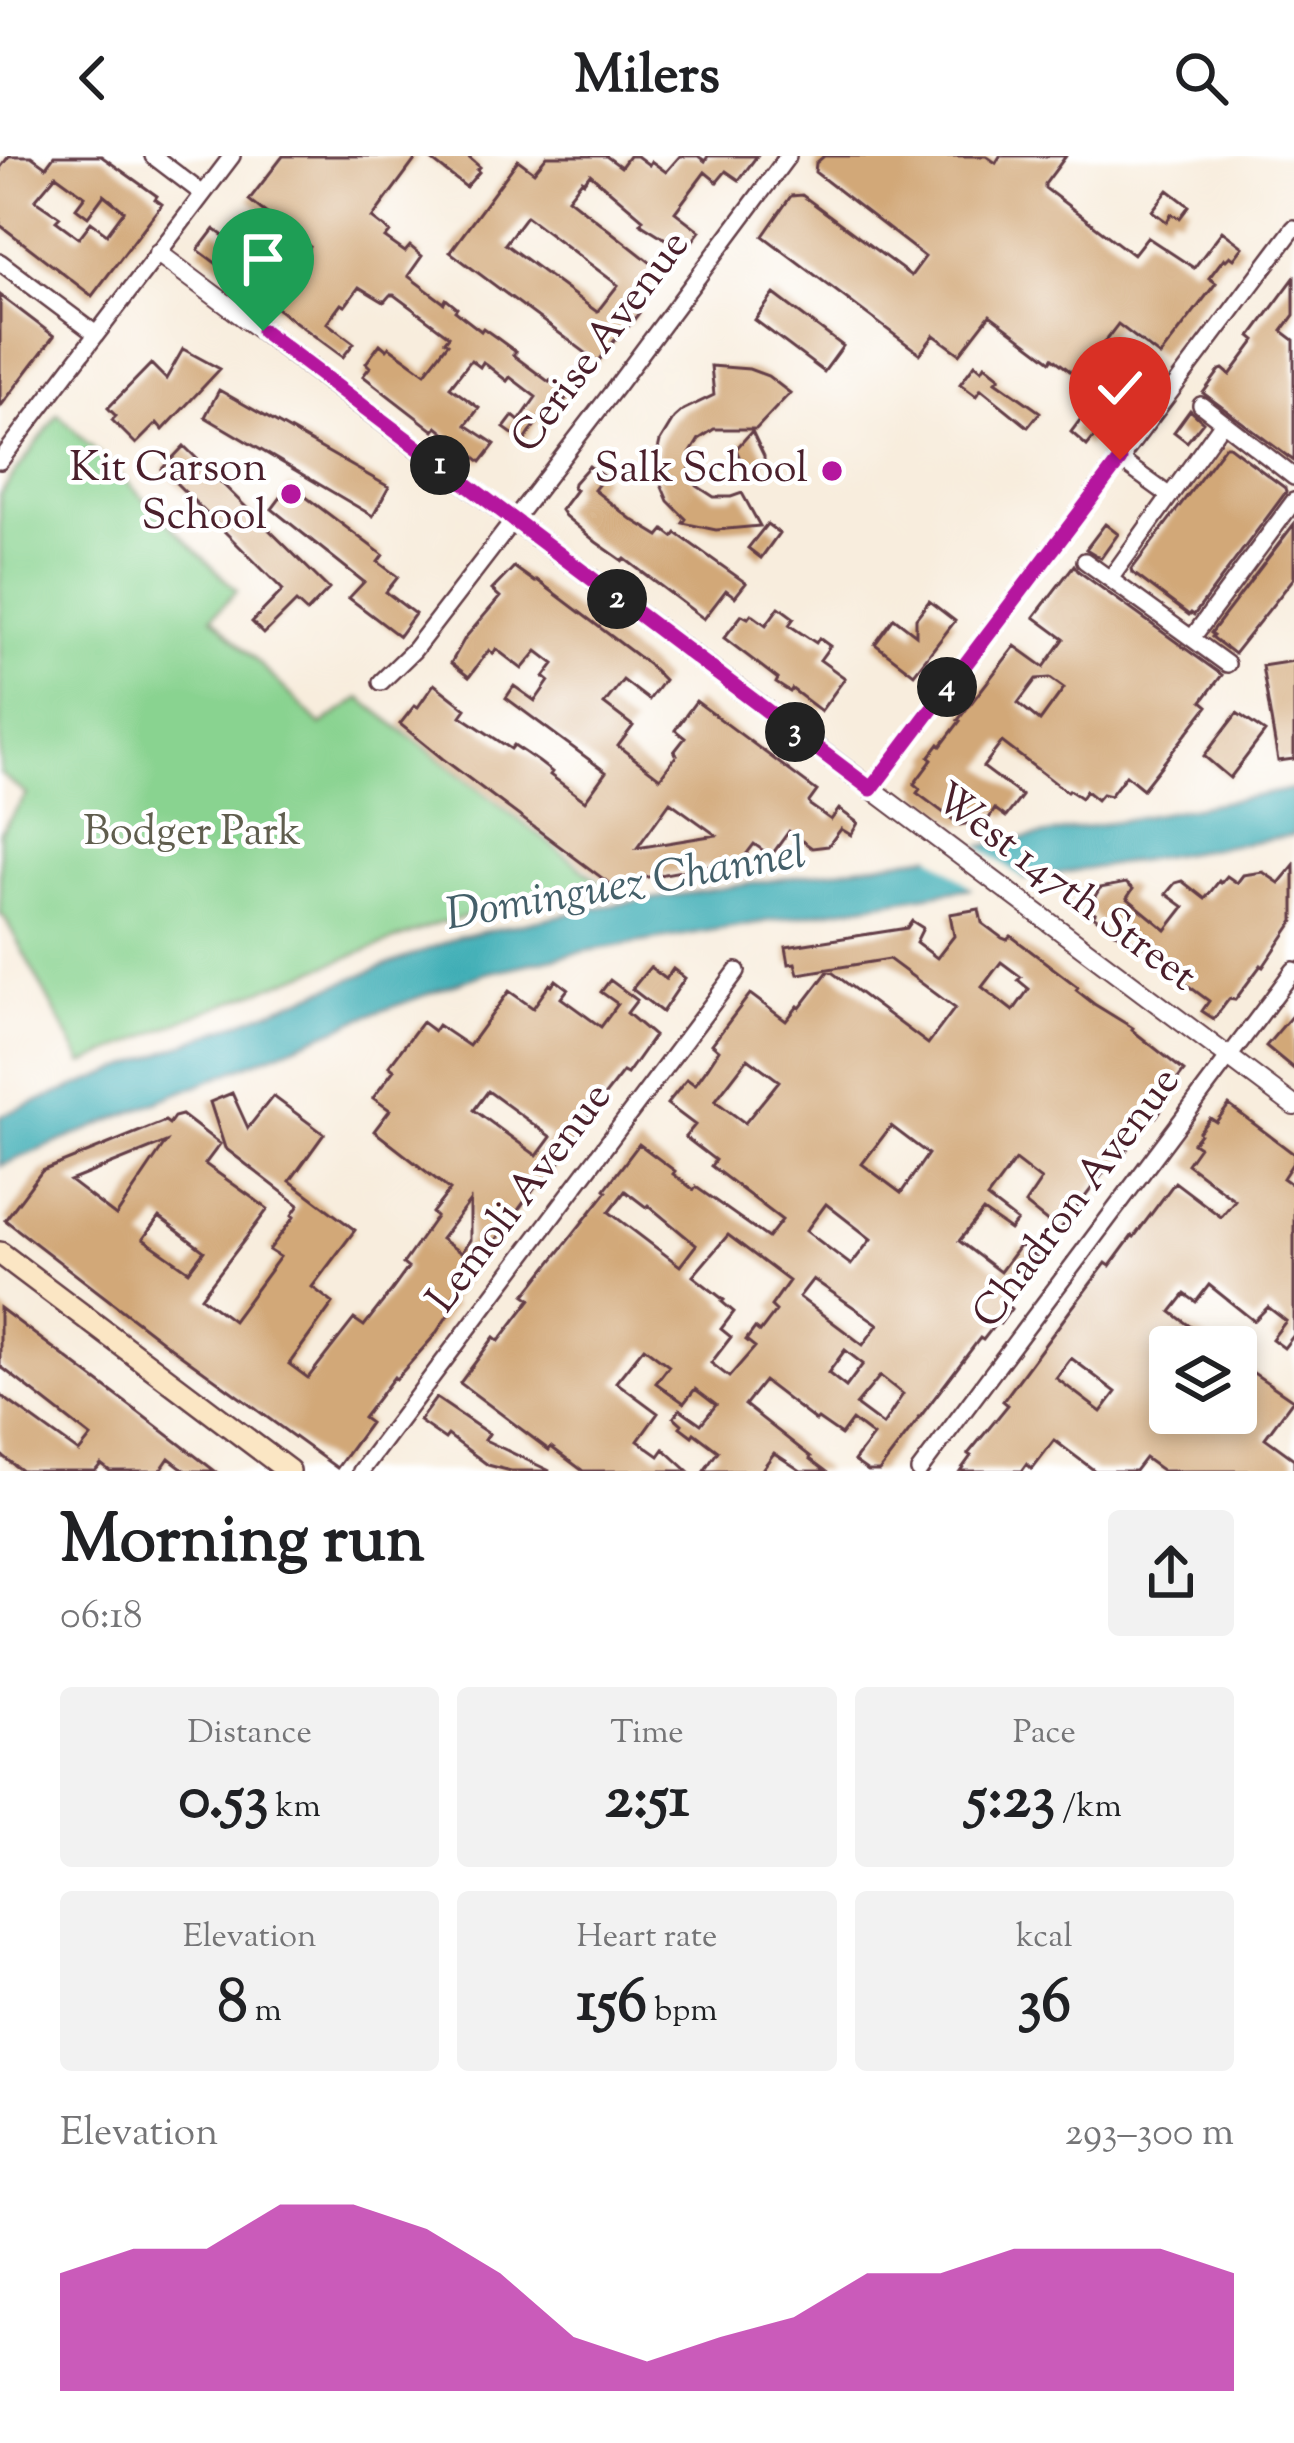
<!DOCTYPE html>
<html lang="en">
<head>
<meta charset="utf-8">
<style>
  body { margin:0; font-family:"Sorts Mill Goudy",serif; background:#f2f2f2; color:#202124; height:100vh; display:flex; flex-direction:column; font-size:45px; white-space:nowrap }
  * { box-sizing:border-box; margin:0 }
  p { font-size:39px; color:#757577 }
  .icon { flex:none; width:66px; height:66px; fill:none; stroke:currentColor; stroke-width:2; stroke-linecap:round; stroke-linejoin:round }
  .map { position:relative; height:1315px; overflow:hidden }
  .details { display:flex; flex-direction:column; background:#fff; flex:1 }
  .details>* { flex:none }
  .controls { position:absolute; left:1149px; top:1170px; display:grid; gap:24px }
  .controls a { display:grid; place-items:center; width:108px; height:108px; border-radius:12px; background:#fff; box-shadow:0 6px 18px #0003; font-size:60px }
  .pin { position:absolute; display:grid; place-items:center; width:102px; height:102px; color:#fff; margin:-123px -51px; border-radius:50% 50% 50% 0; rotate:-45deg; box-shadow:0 0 12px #0007 }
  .pin .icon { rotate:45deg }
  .km { position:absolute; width:60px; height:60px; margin:-30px; border-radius:50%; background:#222; color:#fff; font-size:33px; line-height:60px; text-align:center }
  .round { display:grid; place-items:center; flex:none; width:126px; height:126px; border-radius:12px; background:#f2f2f2 }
  .overview { display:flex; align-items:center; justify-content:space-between; height:204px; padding:0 60px }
  h1 { font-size:66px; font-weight:700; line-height:90px }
  .figures { display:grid; grid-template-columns:repeat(3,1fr); gap:18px; height:204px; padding:12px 60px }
  .figures div { display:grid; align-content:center; border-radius:12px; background:#f2f2f2; text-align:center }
  .figures b { font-size:60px; font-weight:700 }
  .figures small { font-size:33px; font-weight:400 }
  .figures p { font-size:33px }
  .chart { height:336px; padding:24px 60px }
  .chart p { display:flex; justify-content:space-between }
  .chart svg { width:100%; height:216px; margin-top:12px; fill:#b5179e; opacity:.7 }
  header { display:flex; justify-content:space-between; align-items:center; height:156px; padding:0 60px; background:#fff; font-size:54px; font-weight:700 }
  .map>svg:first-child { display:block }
  .green { fill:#89d390; stroke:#6a795e; stroke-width:3 }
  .water { fill:#3cadb5; stroke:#436670; stroke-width:3 }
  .pier { fill:#f8eddd }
  .building { fill:#d2a878; fill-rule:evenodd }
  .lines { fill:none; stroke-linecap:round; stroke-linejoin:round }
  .minor-casing { stroke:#643e46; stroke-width:20 }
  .tertiary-casing { stroke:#643e46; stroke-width:22 }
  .secondary-casing { stroke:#643e46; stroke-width:26 }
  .minor { stroke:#fff; stroke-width:15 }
  .tertiary { stroke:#fff; stroke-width:18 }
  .secondary { stroke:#fbe6c4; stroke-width:21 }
  .route-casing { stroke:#fff; stroke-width:24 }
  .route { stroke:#b5179e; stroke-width:15 }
  .poi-dot { fill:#b5179e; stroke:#fff; stroke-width:4.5 }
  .labels { text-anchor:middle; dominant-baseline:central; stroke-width:9; stroke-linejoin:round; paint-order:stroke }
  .street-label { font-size:42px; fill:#4a1f2b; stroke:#fff }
  .poi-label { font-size:42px; fill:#4a1f2b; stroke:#fff; text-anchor:end }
  .park-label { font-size:42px; fill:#605e4e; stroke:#fff }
  .water-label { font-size:45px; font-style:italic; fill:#445f69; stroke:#fff }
</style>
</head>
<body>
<header><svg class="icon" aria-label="back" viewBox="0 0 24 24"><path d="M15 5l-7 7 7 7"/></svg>Milers<svg class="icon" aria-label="search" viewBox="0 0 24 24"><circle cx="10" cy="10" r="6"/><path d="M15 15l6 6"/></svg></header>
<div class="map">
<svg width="1294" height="1315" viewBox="0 0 1294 1315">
  <rect width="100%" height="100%" fill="#fff"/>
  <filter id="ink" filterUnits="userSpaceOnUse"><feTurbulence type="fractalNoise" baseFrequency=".00833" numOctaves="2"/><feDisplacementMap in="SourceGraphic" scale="24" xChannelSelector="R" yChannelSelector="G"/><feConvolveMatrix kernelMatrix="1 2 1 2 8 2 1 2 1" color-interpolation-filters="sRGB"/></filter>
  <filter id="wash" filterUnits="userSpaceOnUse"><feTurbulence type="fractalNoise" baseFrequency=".004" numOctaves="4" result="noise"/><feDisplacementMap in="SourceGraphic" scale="48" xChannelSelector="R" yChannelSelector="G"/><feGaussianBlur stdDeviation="2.7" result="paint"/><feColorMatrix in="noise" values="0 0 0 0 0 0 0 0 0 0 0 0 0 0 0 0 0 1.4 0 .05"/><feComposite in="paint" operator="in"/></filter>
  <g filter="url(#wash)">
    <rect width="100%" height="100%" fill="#f8eddd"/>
    <!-- green -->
    <path class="green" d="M58 258 237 435 212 461 321 569 360 542 609 733 504 752 437 768 193 860 83 908 5 762 0 758V676L27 639 0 618V338Z"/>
    <!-- water -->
    <path class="water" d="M1294 633V679L586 795 486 817 364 861 0 1010V960L459 781 600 751 922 701Z"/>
    <!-- pier -->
    <path class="pier" d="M972 685 1031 729 979 738 925 694Z"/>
    <g id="blocks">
      <!-- building -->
      <path class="building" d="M9 0H31L46 11 54 0H101L157 40 155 43 162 48 92 140 0 69V12ZM56 19 85 40 76 52 88 61 104 39 124 55 107 78 91 66 79 82 56 65 60 61 35 44Z
        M283 0H418L372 62 390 76 385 82 405 96 410 90 422 100 408 120 444 147 446 143 457 152 455 155 481 175 483 172 497 182 516 196 513 199 549 226 550 224 557 227 570 237 554 258 557 260 549 271 539 263 524 286 504 272 513 260 519 265 536 241 510 221 507 225 483 206 480 211 471 204 450 231 479 252 466 269 495 288 481 306 437 271 434 275 363 220 370 211 366 207 380 188 387 194 389 191 425 217 448 187 445 185 449 180 394 139H390L384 146 359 131 345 150 341 148 327 167 354 187 343 201 198 94 214 73 287 126 310 91 265 60 267 58 249 44Z
        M426 0H467L480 11 477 14 479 16 466 31Z
        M547 0H606L621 11 629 0H637L649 9 651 5 666 16 680 0H698L705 5 708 0H757L739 24 726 15 717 26 705 16 675 56 700 75 685 95 640 67 643 63 590 18 584 26 582 24 568 42 664 117 636 155 639 157 629 170 627 168 598 206 450 96 518 4 534 16ZM526 60 618 129 597 156 505 88Z
        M824 0H986L996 7 1000 0H1066L1045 28V32L1133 99 1147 81 1194 112 1222 75 1243 91 1234 103 1230 100 1226 104 1224 102 1209 122 1216 127 1160 200 1118 168 1096 197 1102 202 1083 225 1053 202 1051 205 990 159 960 198 934 179 920 198 763 80 791 40 802 39 911 120 925 101 815 16 816 7Z
        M1168 34 1189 50 1180 62 1171 58 1167 66 1152 55Z
        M1294 122V159L1282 175 1294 184V305L1203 237 1220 214 1223 213 1230 219 1256 184 1251 180Z
        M774 138 843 190 824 216 755 164Z
        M0 139 54 180 0 251Z
        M183 193 220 213 163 274 157 267 136 288 112 264 116 260 108 252 151 208 166 223Z
        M975 208 982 214 985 209 1000 221 996 225 1040 256 1028 271 981 233 976 240 960 228Z
        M711 210 749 213 768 220 790 237 756 273H714L699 283 690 298V315L697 330 714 341H731L742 337 760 370 716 374 683 367 686 363 668 345 659 324 657 298 660 285 674 262 683 254 714 239Z
        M1117 214 1128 222 1132 216 1145 226 1132 243 1127 240 1120 249 1115 245 1099 267 1103 270 1087 290 1071 276Z
        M219 234 389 331 373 360 205 261Z
        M1190 254 1203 266 1187 286 1174 276Z
        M752 275 764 300V310L742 308 736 293Z
        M184 290 329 433 307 456 296 446 264 478 252 466 283 434 162 313Z
        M1225 290H1229L1250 306 1285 332 1286 336 1194 459 1191 457 1189 459 1133 417 1132 413Z
        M589 310 604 321 594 334 631 363 659 380 664 374 673 381 676 377 746 427 735 441 726 434 704 463 625 403 623 405 596 386 565 360 561 354 576 334 573 332 574 327Z
        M290 329 383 399 378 406 398 421 386 436 415 458 399 480 349 442 364 426 272 353Z
        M767 368 779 377 761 402 748 392Z
        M1105 368 1118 378 1101 402 1086 393Z
        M1294 368V422L1234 498 1212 481 1214 479 1211 477Z
        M1074 409 1078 415 1222 519 1202 545 1208 550 1143 633 1126 619 1110 640 1102 638 1097 644 1086 635 1081 642 1069 634 1067 636 1002 586 983 611 1022 640 1006 661 995 653 988 664 960 669 917 637 920 633 914 628 932 604 929 601 939 588 941 590 960 565 958 564 1015 490 1044 511 1064 483 1034 461ZM1050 522 1064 532 1040 565 1018 547 1036 523Z
        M514 411 535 426 537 424 648 508 664 524 649 544 623 524 604 548 633 570 618 590 660 622 677 599 674 596 685 582 675 574 696 545 817 635 809 646 810 649 831 664 839 653 858 667 851 679 841 673 828 690 812 692 789 675 771 700 754 688 742 704 610 728 443 603 400 568 415 549 418 551 434 528 466 553 461 560 511 593 514 589 539 606 552 616 550 619 585 645 606 616 506 542 514 530 535 545 549 525 544 521 554 508 537 495 522 513 496 493 493 498 489 494 469 521 451 507 465 482 500 441 492 434ZM670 646 716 679 637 692Z
        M929 445 955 465 914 518 875 488 894 462 916 479V462Z
        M779 451 794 462 789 469 816 487 819 482 830 490 820 504 845 522 821 555 792 533 790 536 776 527 778 523 724 482 742 459 748 462 751 458 766 469Z
        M1294 505V603L1278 605 1262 510Z
        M1237 557 1265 576 1230 622 1204 600Z
        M1294 709V765L1263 811 1261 809 1235 844 1229 843 1214 863 1202 855 1209 845 1139 793 1141 791 1120 776 1118 778 1093 760 1095 757 1088 752 1100 732 1126 727 1133 733 1127 742 1166 774 1184 751 1166 738 1175 727 1182 725 1205 743 1219 725 1221 727 1227 720 1237 727 1243 719 1263 716 1279 727Z
        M979 753 982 767 1002 782 1007 784 1011 780 1078 831 1076 834 1094 848 1133 872 1132 874 1184 915 1160 946 1164 950 1156 961 1153 959 1111 1015 1107 1012 1059 1075 1025 1048 1041 1024 1015 1004 987 1042 1017 1065 1010 1074 983 1055 959 1085 1000 1116 1020 1089 1039 1104 1020 1131 1022 1132 1008 1150 1011 1153 1000 1168 997 1166 983 1184 980 1182 879 1315H868L854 1305 873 1280 852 1264 841 1279 818 1263 816 1265 764 1225 745 1249 811 1301 810 1303 826 1315H801L774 1297 761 1315H704L718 1295 694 1277 692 1280 680 1271 682 1268 674 1261 680 1253 701 1268 716 1249 695 1233 684 1247 656 1227 669 1210 644 1191 616 1226 658 1257 638 1285 659 1300 664 1293 688 1315H583L551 1291 549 1294 460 1227 494 1181 499 1185 531 1143 525 1139 607 1035 605 1033 639 988 675 1015 673 1018 694 1034 696 1031 768 1082 782 1064 711 1010 715 1004 685 981 695 969 667 948 687 923 695 929 708 911 719 894 712 888 750 838 786 865 798 850 800 852 829 814 928 888 955 852 889 803 798 818 795 807 789 808 786 791 907 772 912 765 923 772 916 786 937 802 954 780 950 758ZM1001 806 1021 821 1018 824 1029 833 1013 855 982 831ZM748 902 779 925 745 967 715 945ZM891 970 928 998 901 1037 862 1008ZM625 1035 646 1051 648 1049 696 1089 680 1110 609 1056ZM826 1048 871 1083 851 1109 806 1075ZM728 1079 789 1125 771 1150 776 1155 760 1176 755 1172 746 1184 755 1191 729 1221 711 1207 731 1181 721 1173 734 1156 722 1146 724 1144 693 1120ZM813 1123 878 1168 863 1189 799 1141ZM845 1194 863 1208 846 1231 828 1217ZM880 1220 903 1238 883 1269 856 1249Z
        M650 811 666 823 673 813 685 822 662 856 632 833Z
        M556 824 568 833 561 842 601 871 618 848 601 836 610 824 637 844 627 857 654 880 627 918 623 916 577 975 581 978 541 1031 537 1028 489 1094 487 1093 449 1146 454 1150 434 1180 396 1223 394 1221 363 1262 370 1267 337 1312 166 1188 5 1064 42 1015 165 965 169 968 174 961 182 959 220 988 205 1008 268 1053 201 1141 233 1165 280 1101 269 1094 294 1061 292 1059 299 1049 225 992 210 946 232 937 248 972 273 940 324 978 290 1025 355 1074 312 1131 333 1147 289 1208 308 1222 354 1163 364 1170 392 1134 408 1112 403 1108 436 1061 432 1057 450 1034 374 975 390 954 373 942 394 914 389 910 422 866 434 875 438 869 469 890 509 835 533 852 550 828 552 830ZM488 935 551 981 537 1000 474 954ZM166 986 116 1060 70 1025ZM470 1045V1084L461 1097 441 1083ZM159 1061 204 1095 189 1115 143 1083Z
        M1294 857V913L1266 890Z
        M1229 949 1294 998V1005L1283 1022 1294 1030V1179L1284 1192 1272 1183 1286 1165 1268 1151 1254 1165 1209 1129 1196 1146 1185 1138 1171 1156 1218 1191H1170V1257H1191L1209 1270 1219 1257H1236V1205L1293 1244 1265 1282 1294 1303V1315H1163L1145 1302 1135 1315H1095L1054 1284 1032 1313 1027 1308 1022 1315H960L971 1300 968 1298 1008 1249 1003 1245 1069 1156 1106 1107 1110 1110 1132 1080 1134 1081 1175 1026 1221 1061 1235 1044 1187 1008 1199 991 1193 987 1200 978 1199 976 1210 962 1216 966ZM1071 1202 1116 1236 1101 1256 1056 1222Z
        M0 1152 129 1249 215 1315H186L169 1302 160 1315H110L101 1308 95 1315H22L15 1310 0 1298V1239L79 1296 91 1281 0 1210Z
        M436 1242 489 1278 485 1284 550 1315H511L488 1309 448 1279 445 1283 419 1265Z"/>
    </g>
  </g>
  <g filter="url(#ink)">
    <use href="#blocks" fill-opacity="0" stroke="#643e46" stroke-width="3"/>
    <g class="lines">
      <!-- minor casing -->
      <g class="minor-casing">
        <path id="minor" d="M153 0 203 38
          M0 106 96 178
          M1201 249 1294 321
          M1120 304 1170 340
          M0 305 232 0
          M1085 405 1227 508
          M1110 423 1223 266
          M1192 482 1294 345
          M381 526 414 494 616 231 788 0
          M871 633 1294 72
          M361 1315 737 815
          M919 1315 1294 814"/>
      </g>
      <!-- tertiary casing -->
      <g class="tertiary-casing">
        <path id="tertiary" d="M158 97 1294 950"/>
      </g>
      <!-- secondary casing -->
      <g class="secondary-casing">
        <path id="secondary" d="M0 1097 289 1315"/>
      </g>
      <!-- minor -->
      <use href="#minor" class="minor"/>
      <!-- tertiary -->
      <use href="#tertiary" class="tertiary"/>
      <!-- secondary -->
      <use href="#secondary" class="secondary"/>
    </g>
  </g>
  <g class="lines" filter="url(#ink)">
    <!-- route casing -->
    <g class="route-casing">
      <path id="route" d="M263 175 871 633 1120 304"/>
    </g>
    <!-- route -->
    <use href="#route" class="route"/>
  </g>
  <!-- markers -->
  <g class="poi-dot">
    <circle cx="832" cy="315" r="12"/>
    <circle cx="291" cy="338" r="12"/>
  </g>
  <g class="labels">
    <!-- street labels -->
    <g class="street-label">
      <text transform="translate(602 187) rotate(-53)">Cerise Avenue</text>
      <text transform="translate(1064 733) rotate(37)">West 147th Street</text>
      <text transform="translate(521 1043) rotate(-53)">Lemoli Avenue</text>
      <text transform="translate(1078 1043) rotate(-53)">Chadron Avenue</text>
    </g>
    <!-- poi labels -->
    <g class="poi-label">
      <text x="267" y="314">Kit Carson<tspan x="267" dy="48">School</tspan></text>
      <text x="808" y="315">Salk School</text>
    </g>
    <!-- park labels -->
    <g class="park-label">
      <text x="192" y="678">Bodger Park</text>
    </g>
    <!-- water labels -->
    <g class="water-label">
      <text transform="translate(626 731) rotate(-10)">Dominguez Channel</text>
    </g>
  </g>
</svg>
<div class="controls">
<a><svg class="icon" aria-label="layers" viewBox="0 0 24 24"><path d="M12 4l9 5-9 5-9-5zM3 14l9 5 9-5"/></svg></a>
</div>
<div class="pin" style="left:263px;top:175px;background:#1e9e55"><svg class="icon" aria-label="arrive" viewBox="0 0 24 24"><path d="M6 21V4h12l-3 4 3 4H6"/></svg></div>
<div class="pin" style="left:1120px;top:304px;background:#d93025"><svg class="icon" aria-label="check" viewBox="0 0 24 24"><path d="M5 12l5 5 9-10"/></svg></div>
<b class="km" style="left:440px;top:309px">1</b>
<b class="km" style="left:617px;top:443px">2</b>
<b class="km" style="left:795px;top:576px">3</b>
<b class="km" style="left:947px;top:531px">4</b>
</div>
<section class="details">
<div class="overview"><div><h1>Morning run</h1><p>06:18</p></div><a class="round"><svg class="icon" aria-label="share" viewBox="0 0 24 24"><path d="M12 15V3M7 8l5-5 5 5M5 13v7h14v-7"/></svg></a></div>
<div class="figures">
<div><p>Distance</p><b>0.53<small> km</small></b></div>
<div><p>Time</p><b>2:51</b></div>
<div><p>Pace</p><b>5:23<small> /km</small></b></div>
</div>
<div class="figures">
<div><p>Elevation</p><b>8<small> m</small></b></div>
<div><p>Heart rate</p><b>156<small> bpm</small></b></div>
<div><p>kcal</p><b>36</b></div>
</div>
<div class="chart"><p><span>Elevation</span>293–300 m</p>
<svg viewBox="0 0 160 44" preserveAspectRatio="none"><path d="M0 44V20L10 15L20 15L30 6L40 6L50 11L60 20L70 33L80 38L90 33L100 29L110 20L120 20L130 15L140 15L150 15L160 20V44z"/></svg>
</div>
</section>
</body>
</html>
